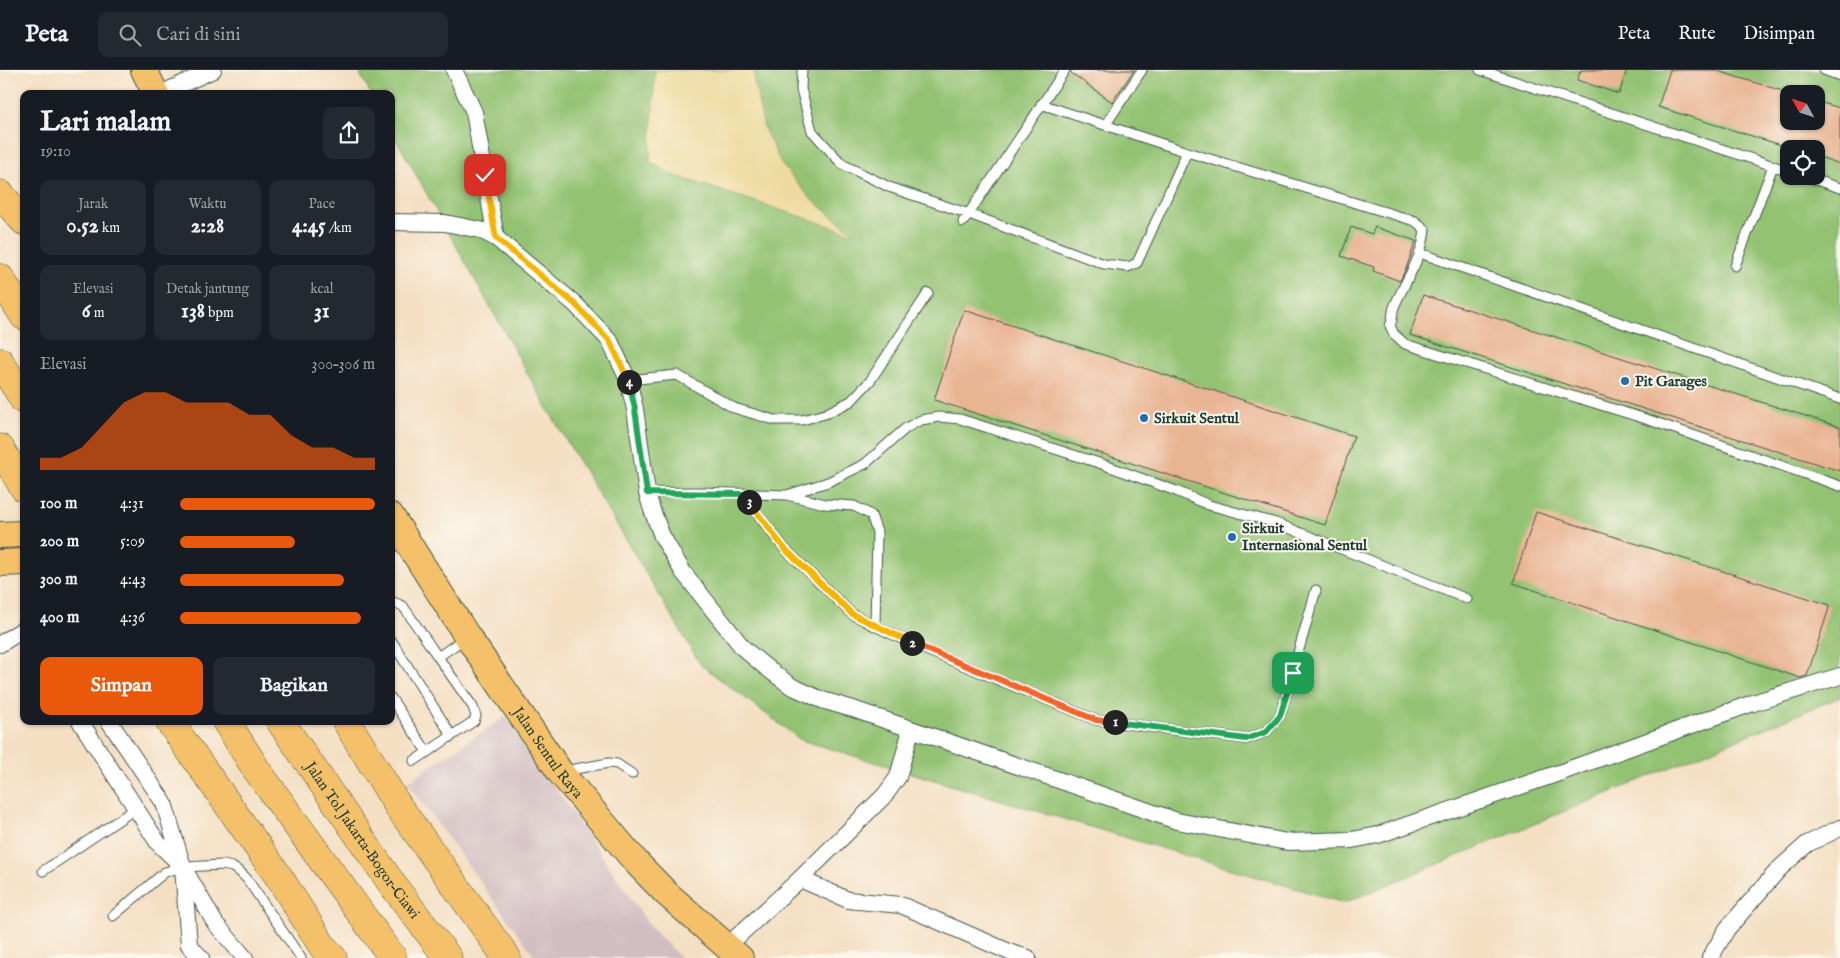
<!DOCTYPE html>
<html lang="id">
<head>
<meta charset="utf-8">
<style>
  body { margin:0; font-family:"IM FELL English",serif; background:#242831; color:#f1f3f6; height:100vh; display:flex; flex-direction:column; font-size:19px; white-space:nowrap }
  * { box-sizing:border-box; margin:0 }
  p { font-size:16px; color:#9ea1a6 }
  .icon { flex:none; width:28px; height:28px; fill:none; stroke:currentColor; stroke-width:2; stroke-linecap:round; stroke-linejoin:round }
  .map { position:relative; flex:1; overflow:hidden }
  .drawer { position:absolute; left:20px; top:20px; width:375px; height:635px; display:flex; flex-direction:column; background:#171b24; border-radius:10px; box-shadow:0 1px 4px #0004 }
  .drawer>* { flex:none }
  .needle { width:32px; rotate:310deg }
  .tools { position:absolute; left:1780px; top:15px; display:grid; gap:10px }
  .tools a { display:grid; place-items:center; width:45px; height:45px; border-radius:10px; background:#171b24; box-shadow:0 1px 4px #0004; font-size:25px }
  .pin { position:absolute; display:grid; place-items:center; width:42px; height:42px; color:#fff; margin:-21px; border-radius:10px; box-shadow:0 2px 8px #0006 }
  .km { position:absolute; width:25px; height:25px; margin:-12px; border-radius:50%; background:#222; color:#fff; font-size:14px; line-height:25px; text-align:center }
  .round { display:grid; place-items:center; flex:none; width:52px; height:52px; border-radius:10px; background:#242831 }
  .head { display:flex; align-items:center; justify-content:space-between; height:85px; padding:0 20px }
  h1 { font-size:28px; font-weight:700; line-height:38px }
  .figures { display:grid; grid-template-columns:repeat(3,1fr); gap:8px; height:85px; padding:5px 20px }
  .figures div { display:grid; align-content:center; border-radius:10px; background:#242831; text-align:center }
  .figures b { font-size:21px; font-weight:700 }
  .figures small { font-size:14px; font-weight:400 }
  .figures p { font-size:14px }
  .chart { height:140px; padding:10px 20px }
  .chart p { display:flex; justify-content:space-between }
  .chart svg { width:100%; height:90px; margin-top:5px; fill:#ea580c; opacity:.7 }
  .cta { display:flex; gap:10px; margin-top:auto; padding:10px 20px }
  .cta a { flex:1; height:58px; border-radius:10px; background:#ea580c; color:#fff; font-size:20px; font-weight:700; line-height:58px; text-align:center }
  .cta a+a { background:#242831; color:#f1f3f6 }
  ul { padding:0 20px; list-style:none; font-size:16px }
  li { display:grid; grid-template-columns:80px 60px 1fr; align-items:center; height:38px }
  li i { height:12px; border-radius:6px; background:#ea580c }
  header { display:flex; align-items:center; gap:30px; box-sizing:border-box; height:70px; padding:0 25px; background:#171b24; border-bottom:1px solid #363941 }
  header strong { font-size:24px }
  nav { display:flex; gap:28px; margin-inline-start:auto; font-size:18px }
  .search { width:350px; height:45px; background:#242831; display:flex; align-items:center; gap:12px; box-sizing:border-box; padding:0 18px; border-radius:10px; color:#9ea1a6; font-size:19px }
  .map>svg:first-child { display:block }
  .industrial { fill:#d2bec2 }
  .green { fill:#93c272; stroke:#598053; fill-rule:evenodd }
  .sand { fill:#eeda9e; stroke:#868c69 }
  .building { fill:#e9b492 }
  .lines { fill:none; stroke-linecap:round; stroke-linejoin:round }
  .lane-casing { stroke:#3f5549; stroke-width:11 }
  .street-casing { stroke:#3f5549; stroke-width:18 }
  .primary-casing { stroke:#3f5549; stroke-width:28 }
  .highway-casing { stroke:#3f5549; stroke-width:29 }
  .lane { stroke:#fff; stroke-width:9 }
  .street { stroke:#fff; stroke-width:16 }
  .primary { stroke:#f4c16b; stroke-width:26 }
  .highway { stroke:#f4c16b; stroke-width:28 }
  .split-1-casing { stroke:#fff; stroke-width:10 }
  .split-2-casing { stroke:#fff; stroke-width:10 }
  .split-3-casing { stroke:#fff; stroke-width:10 }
  .split-4-casing { stroke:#fff; stroke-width:10 }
  .split-5-casing { stroke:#fff; stroke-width:10 }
  .split-1 { stroke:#22a559; stroke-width:6 }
  .split-2 { stroke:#f0652b; stroke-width:6 }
  .split-3 { stroke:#f5b400; stroke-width:6 }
  .split-4 { stroke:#22a559; stroke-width:6 }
  .split-5 { stroke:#f5b400; stroke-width:6 }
  .poi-dot { fill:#1f6fb2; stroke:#fbf7ec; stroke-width:2 }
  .labels { text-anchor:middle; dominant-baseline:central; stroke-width:4; stroke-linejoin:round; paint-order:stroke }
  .poi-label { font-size:15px; font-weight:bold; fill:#1f3d34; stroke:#fbf7ec; text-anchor:start }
  .street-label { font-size:15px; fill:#1f3d34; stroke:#fbf7ec }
</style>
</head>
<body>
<header>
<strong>Peta</strong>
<div class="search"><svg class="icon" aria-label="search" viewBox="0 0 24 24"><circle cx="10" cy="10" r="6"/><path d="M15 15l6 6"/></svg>Cari di sini</div>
<nav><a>Peta</a><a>Rute</a><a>Disimpan</a></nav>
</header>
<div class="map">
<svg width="1840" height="888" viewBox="0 0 1840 888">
  <rect width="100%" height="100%" fill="#fbf7ec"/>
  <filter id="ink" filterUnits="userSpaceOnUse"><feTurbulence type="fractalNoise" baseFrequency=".02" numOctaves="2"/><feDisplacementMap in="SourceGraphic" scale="10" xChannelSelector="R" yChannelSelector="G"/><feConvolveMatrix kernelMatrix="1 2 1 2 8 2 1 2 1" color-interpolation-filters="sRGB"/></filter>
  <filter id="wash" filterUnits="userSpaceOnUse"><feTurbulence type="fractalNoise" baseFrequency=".0096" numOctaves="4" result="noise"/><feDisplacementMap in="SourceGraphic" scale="20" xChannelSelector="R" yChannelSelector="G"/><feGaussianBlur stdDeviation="1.12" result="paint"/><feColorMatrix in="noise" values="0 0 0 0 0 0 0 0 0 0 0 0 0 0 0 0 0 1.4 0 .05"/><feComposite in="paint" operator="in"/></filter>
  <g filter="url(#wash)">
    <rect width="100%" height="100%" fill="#f4dfc3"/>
    <!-- industrial -->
    <path class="industrial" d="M506 646 652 859 681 888H536L407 712Z"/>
    <!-- green -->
    <path class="green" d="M358 0H1840V627L1344 833 801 670 701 595 547 338 391 60V24H371ZM1789 24H1816V51H1789ZM1789 79H1816V106H1789Z"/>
    <!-- sand -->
    <path class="sand" d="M655 0H755L754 10 764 58 782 95 811 129 855 164 673 105 650 92Z"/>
    <g id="blocks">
      <!-- building -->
      <path class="building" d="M1071 0H1134L1112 32 1071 3Z
        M1581 0H1627L1619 24 1577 10Z
        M1670 0H1714L1789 23V51H1816V31L1840 38V94L1816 86V79H1794L1658 37Z
        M1351 157 1372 164 1375 157 1416 171 1407 196 1400 211 1373 201 1374 197 1341 186Z
        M1423 225 1840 357V401L1410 265Z
        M964 240 1354 366 1325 455 934 330Z
        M1536 442 1830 535 1807 606 1800 608 1513 513Z"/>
    </g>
  </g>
  <g filter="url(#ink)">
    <use href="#blocks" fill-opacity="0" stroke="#3f5549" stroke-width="1"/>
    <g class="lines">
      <!-- lane casing -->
      <g class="lane-casing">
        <path id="lane" d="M802 0 801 19 812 61 842 94 889 117 969 144 1104 194 1128 197 1137 193 1187 82
          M1480 0 1789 101
          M1824 0 1840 6
          M1041 34 1187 82 1415 151 1425 159C1423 187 1405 211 1394 237 1392 243 1393 250 1390 256L1394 264 1405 274 1649 350 1840 416
          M1106 54 1142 0
          M1804 106 1840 118
          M963 152 1065 0
          M1420 183 1840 329
          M1735 196 1773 96
          M628 310 677 305 734 338 774 350H802L825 344 851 331 870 311 928 223
          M647 423 698 422 787 425 828 412 865 394 906 358 921 350 939 347 960 349 1102 394 1176 421 1209 435 1276 453 1467 529
          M742 424 784 478 852 544 875 556 921 578 1096 650 1246 669 1266 662 1280 646 1316 520
          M787 425 825 434 854 436 871 445 877 462 875 556
          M391 531 403 536 438 587
          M391 570 452 666
          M391 628 427 682
          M414 691 474 651 476 646 473 637 438 587 465 568
          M564 701 609 693 617 694 632 704
          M43 801 135 739
          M113 846 165 802 183 797 223 795 232 797 240 802 247 809 301 888"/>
      </g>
      <!-- street casing -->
      <g class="street-casing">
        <path id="street" d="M454 0 474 42 496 168
          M160 24 213 0
          M391 152 445 153 480 160 496 168 575 234 610 271 628 310 635 339 647 423 652 440 662 466 683 502 743 578 763 595 791 616 822 630 853 639 1177 751 1287 772 1352 770 1378 765 1559 703 1753 633 1840 606
          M0 574 24 559
          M80 651 158 773 183 797 215 853 245 888
          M109 651 164 733 183 797 189 875 201 888
          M800 809 848 830 901 835 1014 884 1028 888
          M726 877 800 809 885 725 898 707 911 660
          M1710 888 1727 859 1779 799 1807 774 1840 758"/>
      </g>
      <!-- primary casing -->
      <g class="primary-casing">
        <g id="primary">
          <path d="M144 0 156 24"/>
          <path id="s1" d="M391 446 467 566 560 702 636 792 666 823 740 888"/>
          <path d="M0 465 24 464"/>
          <path d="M0 493 24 492"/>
        </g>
      </g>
      <!-- highway casing -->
      <g class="highway-casing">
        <g id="highway">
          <path d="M0 124 24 151"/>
          <path d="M0 208 24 246"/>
          <path d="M0 292 24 330"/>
          <path d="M0 378 24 418"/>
          <path d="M169 651 277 804 323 877 333 888"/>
          <path d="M226 651 256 699 393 888"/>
          <path id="s2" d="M280 651 392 814 448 888"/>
          <path d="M346 651 398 736 507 888"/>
        </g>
      </g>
      <!-- lane -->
      <use href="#lane" class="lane"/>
      <!-- street -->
      <use href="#street" class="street"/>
      <!-- primary -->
      <use href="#primary" class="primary"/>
      <!-- highway -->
      <use href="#highway" class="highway"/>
    </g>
  </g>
  <g class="lines" filter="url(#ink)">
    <!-- split-1 casing -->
    <g class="split-1-casing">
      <path id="split-1" d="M1115 652 1246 669 1266 662 1280 646 1293 603"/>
    </g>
    <!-- split-2 casing -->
    <g class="split-2-casing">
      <path id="split-2" d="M912 573 1096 650 1115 652"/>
    </g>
    <!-- split-3 casing -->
    <g class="split-3-casing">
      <path id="split-3" d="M749 432 784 478 852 544 912 573"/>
    </g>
    <!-- split-4 casing -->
    <g class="split-4-casing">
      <path id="split-4" d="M629 312 635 339 647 423 742 424 749 432"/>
    </g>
    <!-- split-5 casing -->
    <g class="split-5-casing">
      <path id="split-5" d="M485 105 496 168 575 234 610 271 629 312"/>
    </g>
    <!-- split-1 -->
    <use href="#split-1" class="split-1"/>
    <!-- split-2 -->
    <use href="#split-2" class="split-2"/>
    <!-- split-3 -->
    <use href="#split-3" class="split-3"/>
    <!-- split-4 -->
    <use href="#split-4" class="split-4"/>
    <!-- split-5 -->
    <use href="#split-5" class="split-5"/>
  </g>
  <!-- markers -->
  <g class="poi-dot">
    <circle cx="1625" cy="311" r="5"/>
    <circle cx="1144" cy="348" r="5"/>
    <circle cx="1232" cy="467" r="5"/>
  </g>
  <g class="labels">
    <!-- poi labels -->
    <g class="poi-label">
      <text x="1635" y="311">Pit Garages</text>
      <text x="1154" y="348">Sirkuit Sentul</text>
      <text x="1242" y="458">Sirkuit<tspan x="1242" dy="17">Internasional Sentul</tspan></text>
    </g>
    <!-- street labels -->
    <g class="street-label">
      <text stroke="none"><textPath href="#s1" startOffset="284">Jalan Sentul Raya</textPath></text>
      <text stroke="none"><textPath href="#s2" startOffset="145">Jalan Tol Jakarta–Bogor–Ciawi</textPath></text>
    </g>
  </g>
</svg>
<div class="tools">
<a><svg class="needle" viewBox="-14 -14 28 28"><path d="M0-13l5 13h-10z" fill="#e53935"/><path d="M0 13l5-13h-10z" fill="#9ea1a6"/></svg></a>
<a><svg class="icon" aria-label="locate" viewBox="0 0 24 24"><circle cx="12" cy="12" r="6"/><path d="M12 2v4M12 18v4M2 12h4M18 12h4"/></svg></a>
</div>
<div class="pin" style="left:1293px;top:603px;background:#1e9e55"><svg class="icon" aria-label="arrive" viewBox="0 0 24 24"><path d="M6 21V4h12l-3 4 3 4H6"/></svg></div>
<div class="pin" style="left:485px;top:105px;background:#d93025"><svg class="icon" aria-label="check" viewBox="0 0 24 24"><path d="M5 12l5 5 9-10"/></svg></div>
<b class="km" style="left:1115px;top:652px">1</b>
<b class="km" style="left:912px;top:573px">2</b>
<b class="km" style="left:749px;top:432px">3</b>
<b class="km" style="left:629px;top:312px">4</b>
<section class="drawer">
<div class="head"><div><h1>Lari malam</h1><p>19:10</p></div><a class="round"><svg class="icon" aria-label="share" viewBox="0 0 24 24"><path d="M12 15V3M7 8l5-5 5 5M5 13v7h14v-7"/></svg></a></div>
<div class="figures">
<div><p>Jarak</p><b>0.52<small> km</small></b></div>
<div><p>Waktu</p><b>2:28</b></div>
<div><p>Pace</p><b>4:45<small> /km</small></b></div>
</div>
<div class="figures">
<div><p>Elevasi</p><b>6<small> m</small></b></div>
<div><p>Detak jantung</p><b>138<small> bpm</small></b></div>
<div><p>kcal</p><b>31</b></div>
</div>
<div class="chart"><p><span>Elevasi</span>300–306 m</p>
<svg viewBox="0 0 160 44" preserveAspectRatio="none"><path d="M0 44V38L10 38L20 33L30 22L40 11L50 6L60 6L70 11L80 11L90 11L100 17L110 17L120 27L130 33L140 33L150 38L160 38V44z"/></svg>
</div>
<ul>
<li><b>100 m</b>4:31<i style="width:100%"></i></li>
<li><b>200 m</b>5:09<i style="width:59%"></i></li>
<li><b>300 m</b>4:43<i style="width:84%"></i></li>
<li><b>400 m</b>4:36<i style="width:93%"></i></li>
</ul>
<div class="cta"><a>Simpan</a><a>Bagikan</a></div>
</section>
</div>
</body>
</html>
